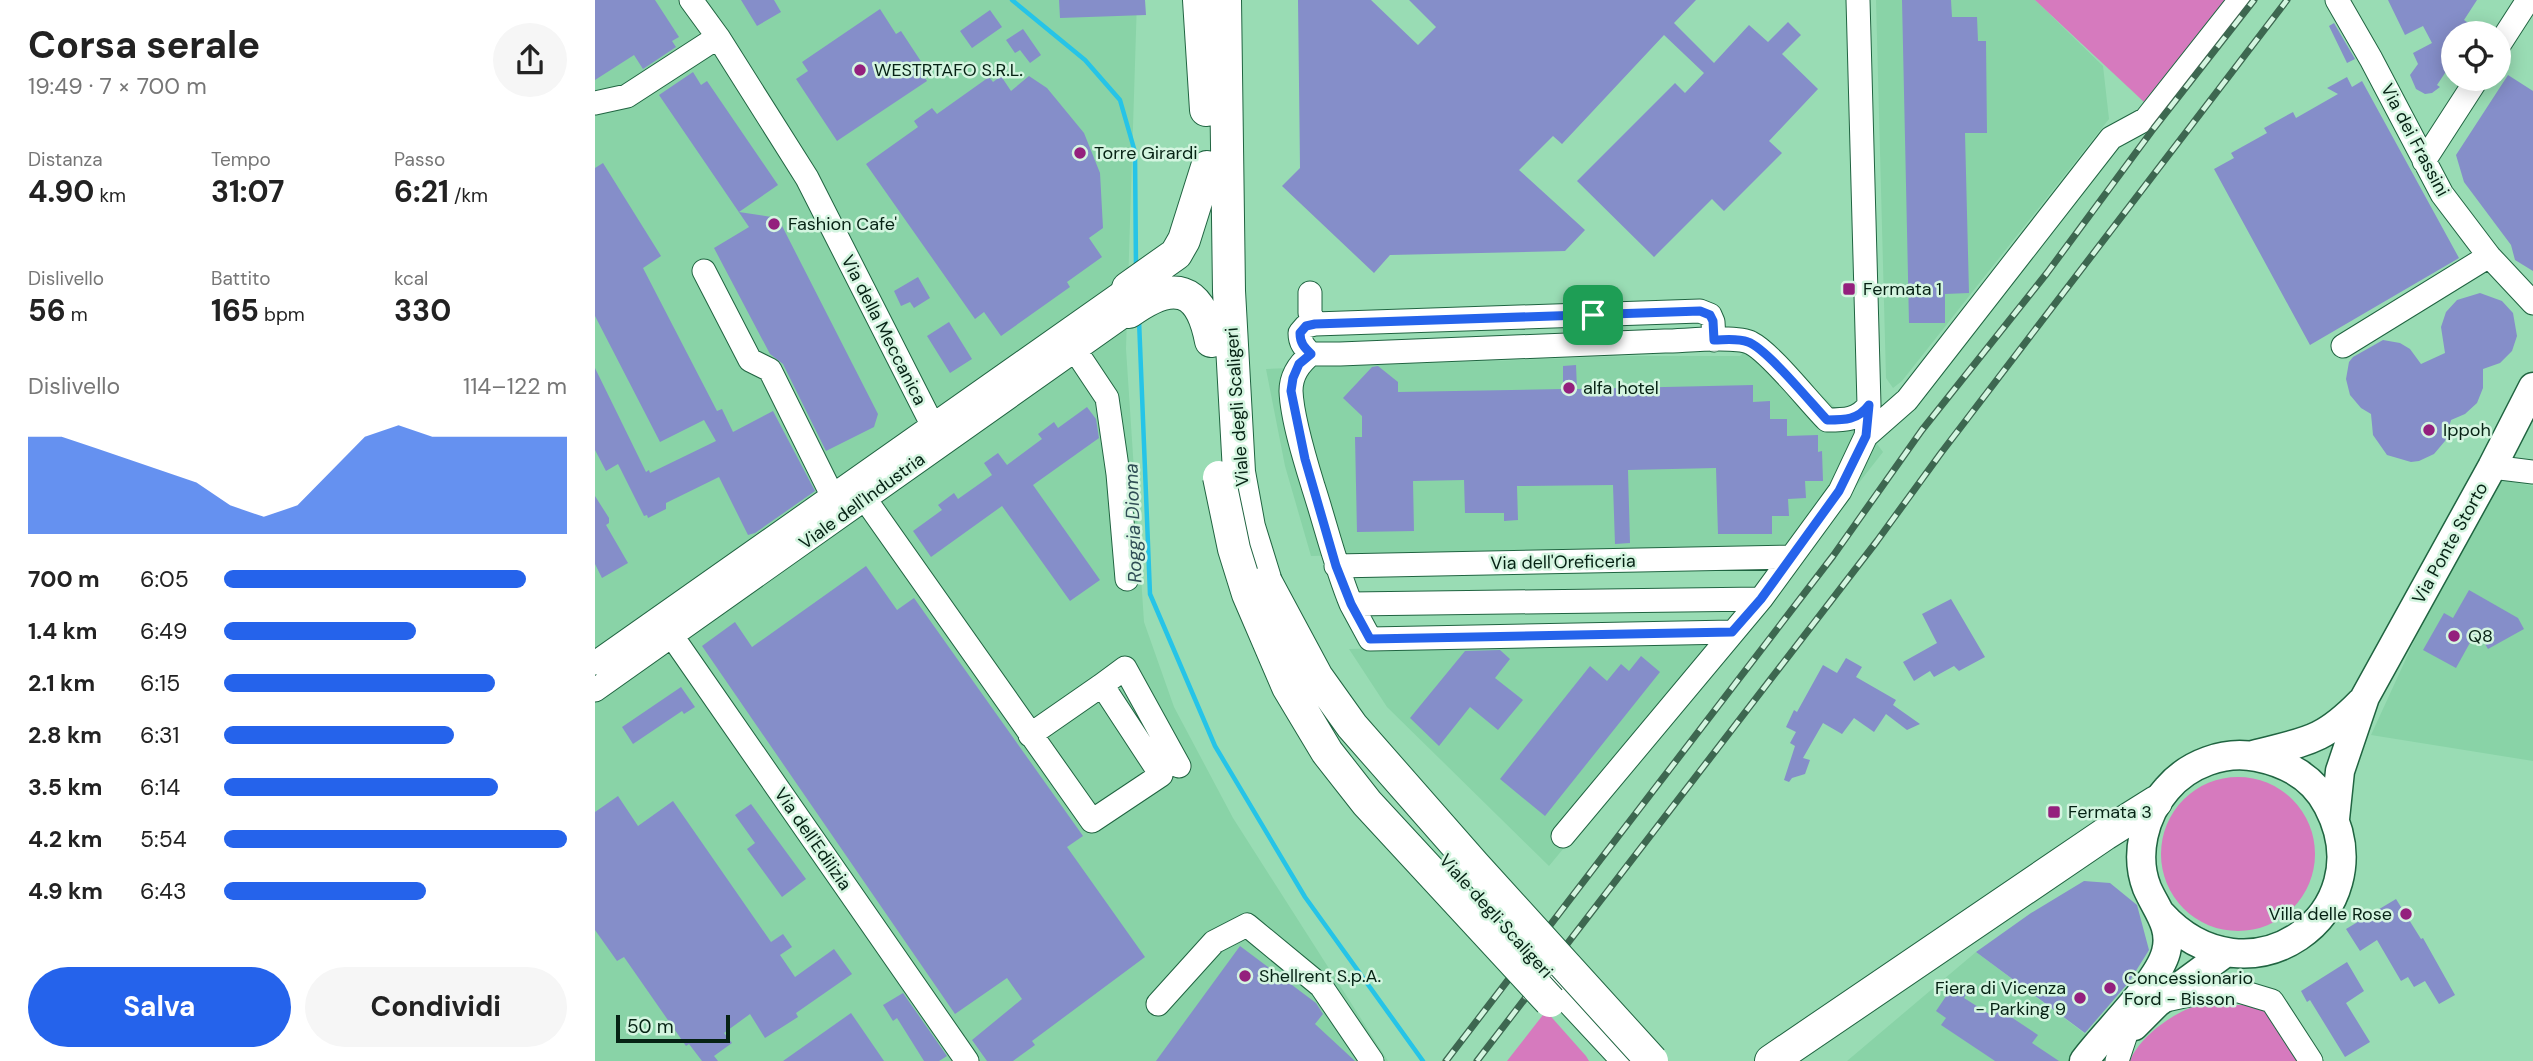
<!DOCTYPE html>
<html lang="it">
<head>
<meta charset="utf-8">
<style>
  body { margin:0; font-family:"DM Sans",sans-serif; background:#f6f6f6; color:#222; height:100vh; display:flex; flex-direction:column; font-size:26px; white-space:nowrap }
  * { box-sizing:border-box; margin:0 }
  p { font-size:23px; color:#767676 }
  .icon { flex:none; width:38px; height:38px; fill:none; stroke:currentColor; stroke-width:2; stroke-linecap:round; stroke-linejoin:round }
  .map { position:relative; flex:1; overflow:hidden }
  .details { display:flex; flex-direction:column; background:#fff; width:595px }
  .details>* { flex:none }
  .buttons { position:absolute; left:1846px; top:21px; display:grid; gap:14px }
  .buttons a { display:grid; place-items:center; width:70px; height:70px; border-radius:50%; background:#fff; box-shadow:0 4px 18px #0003; font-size:35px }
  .scale { position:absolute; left:21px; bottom:18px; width:114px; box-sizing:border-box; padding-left:7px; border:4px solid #062214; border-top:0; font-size:19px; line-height:24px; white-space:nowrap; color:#062214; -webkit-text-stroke:5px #d4f5e0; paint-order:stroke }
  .pin { position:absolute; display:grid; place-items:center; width:60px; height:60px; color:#fff; margin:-30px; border-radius:14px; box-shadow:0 4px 10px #0006 }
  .round { display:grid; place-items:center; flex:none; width:74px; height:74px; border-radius:37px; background:#f6f6f6 }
  .head { display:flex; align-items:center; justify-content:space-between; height:119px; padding:0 28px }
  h1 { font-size:38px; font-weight:700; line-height:52px }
  .figures { display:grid; grid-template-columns:repeat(3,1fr); gap:10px; height:119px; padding:7px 28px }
  .figures div { display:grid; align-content:center }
  .figures b { font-size:30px; font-weight:700 }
  .figures small { font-size:19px; font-weight:400 }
  .figures p { font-size:19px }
  .chart { height:196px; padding:14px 28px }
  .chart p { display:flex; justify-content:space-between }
  .chart svg { width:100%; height:126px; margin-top:7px; fill:#2563eb; opacity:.7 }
  .button { display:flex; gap:14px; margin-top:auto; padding:14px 28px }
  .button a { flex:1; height:80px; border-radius:42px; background:#2563eb; color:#fff; font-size:28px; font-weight:700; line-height:80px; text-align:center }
  .button a+a { background:#f6f6f6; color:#222 }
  ul { padding:0 28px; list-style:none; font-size:23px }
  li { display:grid; grid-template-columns:112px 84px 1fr; align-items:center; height:52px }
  li i { height:18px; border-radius:9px; background:#2563eb }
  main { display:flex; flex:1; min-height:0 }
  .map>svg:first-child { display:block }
  .built { fill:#89d3a7 }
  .green { fill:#d67abe }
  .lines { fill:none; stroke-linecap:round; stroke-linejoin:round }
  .stream { stroke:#26c4e7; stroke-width:4.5 }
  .building { fill:#858ec9 }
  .minor-casing { stroke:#206441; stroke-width:25 }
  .major-casing { stroke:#206441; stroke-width:31 }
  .highway-casing { stroke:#206441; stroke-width:34 }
  .minor { stroke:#fff; stroke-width:23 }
  .major { stroke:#fff; stroke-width:28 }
  .highway { stroke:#fff; stroke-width:32 }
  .rail-casing { stroke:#3d6750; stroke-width:7 }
  .rail { stroke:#d4f5e0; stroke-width:4.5; stroke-dasharray:13; stroke-linecap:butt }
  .highway-bridge-casing { stroke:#206441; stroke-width:34; stroke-linecap:butt }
  .highway-bridge { stroke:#fff; stroke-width:32 }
  .route-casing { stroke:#fff; stroke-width:14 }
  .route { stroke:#2563eb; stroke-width:9 }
  .poi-dot { fill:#94207d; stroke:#d4f5e0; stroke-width:2.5 }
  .labels { text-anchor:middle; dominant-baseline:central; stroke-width:5; stroke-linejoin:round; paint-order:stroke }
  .poi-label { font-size:18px; fill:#062214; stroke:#d4f5e0; text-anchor:start }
  .street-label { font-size:18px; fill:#062214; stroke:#d4f5e0 }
  .water-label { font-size:19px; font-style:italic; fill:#304e56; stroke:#d4f5e0 }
</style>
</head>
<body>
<main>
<section class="details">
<div class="head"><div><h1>Corsa serale</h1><p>19:49 · 7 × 700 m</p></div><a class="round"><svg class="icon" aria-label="share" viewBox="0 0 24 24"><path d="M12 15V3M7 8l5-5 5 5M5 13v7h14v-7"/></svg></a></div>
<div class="figures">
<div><p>Distanza</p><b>4.90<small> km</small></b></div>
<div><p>Tempo</p><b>31:07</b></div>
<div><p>Passo</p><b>6:21<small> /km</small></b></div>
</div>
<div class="figures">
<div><p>Dislivello</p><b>56<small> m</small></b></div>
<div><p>Battito</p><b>165<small> bpm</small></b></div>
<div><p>kcal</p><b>330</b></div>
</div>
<div class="chart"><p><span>Dislivello</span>114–122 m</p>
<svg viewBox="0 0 160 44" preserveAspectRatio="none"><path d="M0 44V10L10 10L20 14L30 18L40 22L50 26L60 34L70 38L80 34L90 22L100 10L110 6L120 10L130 10L140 10L150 10L160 10V44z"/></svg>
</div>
<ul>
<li><b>700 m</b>6:05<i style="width:88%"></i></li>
<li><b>1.4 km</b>6:49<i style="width:56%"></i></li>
<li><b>2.1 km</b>6:15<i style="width:79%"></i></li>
<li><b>2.8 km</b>6:31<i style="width:67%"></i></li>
<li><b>3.5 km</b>6:14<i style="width:80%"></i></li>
<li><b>4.2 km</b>5:54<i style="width:100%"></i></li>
<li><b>4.9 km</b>6:43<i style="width:59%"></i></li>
</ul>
<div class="button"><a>Salva</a><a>Condividi</a></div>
</section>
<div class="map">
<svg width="1938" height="1061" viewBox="0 0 1938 1061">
  <rect width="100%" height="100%" fill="#99dcb4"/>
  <!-- built -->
  <path class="built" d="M0 0H542L531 349 549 622 579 707 638 818 793 1061H0Z
    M1281 0H1440L1508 66 1514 119 1307 381 1298 388 1291 378Z
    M1164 337 1245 412 1254 406 1288 452 1216 544 716 556 690 466 671 369 1034 356H1145Z
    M1901 479 1938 486V761L1776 735 1838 600Z
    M1141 639 954 866 792 707 754 649Z
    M1381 952 1497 1039 1480 1061H1252Z"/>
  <!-- green -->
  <path class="green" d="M1440 0H1630L1549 102Z
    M1566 854a77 77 0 1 1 154 0a77 77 0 1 1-154 0Z
    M1604 1005H1660L1676 1011 1707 1061H1535C1544 1037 1580 1011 1604 1005Z
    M951 1011 991 1056 994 1061H912Z"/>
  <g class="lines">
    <!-- stream -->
    <path class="stream" d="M417 0 490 60 525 100 540 152 541 269
      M544 320 555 594 620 746 710 897 828 1061"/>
  </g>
  <!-- building -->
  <path class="building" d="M0 0H60L84 37 77 41 81 47 48 69 39 55 0 80Z
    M146 0H179L186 12 162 26Z
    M464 0H550L551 15 465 18Z
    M703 0H776L823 45 841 27 814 0H1101L1079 23 1119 63 1154 25 1173 42 1193 22 1206 35 1187 54 1223 89 1174 141 1187 153 1129 211 1117 199 1059 257 982 181 1080 83 1090 93 1109 73 1069 35 967 144 958 136 924 170 990 230 970 251 795 255 779 273 687 186 705 168Z
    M1307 0H1356L1357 17H1382L1383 41H1391L1392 133H1370L1374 293 1350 294V323H1314Z
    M1793 0H1882L1869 20 1888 33H1858V61L1842 85 1845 87 1837 93 1830 94 1821 89 1815 75 1823 64 1818 53 1837 43 1828 26 1810 35Z
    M285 9 301 34 306 31 331 69 326 72 332 81 242 141 201 79 213 71 207 62Z
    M395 10 407 27 377 48 365 31Z
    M1739 23 1760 59 1752 63 1734 26Z
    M428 29 446 55 435 63 425 50 420 53 411 40Z
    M98 72 106 85 112 81 183 185 144 212 183 218 283 414 279 427 231 451 188 364 175 354 119 248 154 227 64 95Z
    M1913 75 1938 91V271L1920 260 1916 245 1869 182 1861 155Z
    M406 76 416 91 434 76 452 88 489 133 505 173 508 228 494 238 507 257 472 282 475 287 406 336 389 312 380 319 271 164 323 127 319 121 337 108 342 114 394 77 398 82Z
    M1752 77 1757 87 1767 81 1864 258 1715 345 1619 169 1639 158 1636 153 1672 133 1669 128 1698 112 1701 118 1743 94 1732 88Z
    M8 163 66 256 48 268 122 411 127 409 138 432 178 411 220 491 160 533 153 535 124 477 71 503V509L53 518 52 515 49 516 23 464 11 471 0 450V368L51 472 54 470 55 473 121 441 109 420 65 442 0 316V168Z
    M323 277 335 298 319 308 315 302 306 306 299 291Z
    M1885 293 1907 301 1918 313 1922 336 1917 351 1905 363 1888 369V388L1882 403 1870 414 1856 420 1850 441 1839 454 1824 461 1816 462 1792 455 1778 435 1776 414 1766 408 1755 395 1751 379 1754 362 1758 357 1788 340 1805 343 1815 349 1826 364 1850 353 1846 327 1851 312 1862 300Z
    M354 322 377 359 355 373 332 336Z
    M981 365 982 389 1158 385V402L1175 401V419H1192V436L1223 435V452L1227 451 1228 481H1210L1211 498 1193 499 1194 516H1177V534H1123L1121 468 1033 470 1035 543 1020 544 1018 485 922 486 923 520 909 521V513H870L869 480 818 481 819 531 762 532 760 437H767V416L748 398 777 367 783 366 803 382V392L968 389V366Z
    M492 407 501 419 504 438 438 485 505 580 475 601 407 506 336 557 318 531 347 510 343 505 359 493 363 499 397 475 389 463 403 453 412 465 447 439 443 434 459 422 463 428Z
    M0 496 14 518V523L11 525 33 563 7 578 0 564Z
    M271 566 302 610 319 598 488 836 472 847 550 957 437 1041 440 1045 418 1061H392L377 1040 427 999 412 978 360 1014 107 646 140 622 157 647Z
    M1874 590 1923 618 1929 629 1893 649 1882 630 1861 668 1828 650 1849 613 1858 618Z
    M1356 599 1390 657 1364 671 1359 666 1339 677 1335 671 1319 681 1308 662 1342 643 1327 614Z
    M905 650 915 659 900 678 928 700 903 730 875 707 844 746 815 718 870 651Z
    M1046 656 1065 672 950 816 905 779 995 666 1012 681 1026 664 1034 671Z
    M1251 658 1267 667 1261 677 1301 700 1298 705 1325 724 1312 730 1291 714 1279 732 1259 718 1247 734 1228 723 1208 758 1215 760 1210 774 1197 778 1194 782 1189 780 1200 746 1195 743 1201 732 1191 727 1199 710 1202 712 1228 665 1242 673Z
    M86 687 100 707 89 714 87 711 38 744 27 727Z
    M23 796 43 826 78 801 176 942 188 934 197 947 185 955 200 977 239 949 257 974 201 1013 203 1017 170 1038 155 1014 129 1033 137 1043 119 1056 123 1061H107L94 1044 91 1046 29 957 22 961 0 930V812Z
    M156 804 211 879 187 897 152 849 160 843 140 815Z
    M1489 881 1515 883 1542 905 1554 950 1534 982 1490 1033 1381 952 1436 913Z
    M1801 899 1826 939 1828 938 1860 995 1844 1004 1830 981 1819 987 1813 977 1806 981 1782 940 1765 951 1751 929Z
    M645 946 721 1003 728 1014 720 1024 760 1061H561Z
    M1752 962 1769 991 1751 1003 1775 1042 1750 1057 1715 1000 1712 1002 1706 991Z
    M1360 983 1373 991 1369 998 1399 1017 1404 1009 1443 1035 1437 1043 1464 1061H1400L1346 1025 1351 1018 1341 1011Z
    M308 993 352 1056 344 1061H329L302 1018 298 1021 288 1005Z
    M256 1013 289 1061H188Z"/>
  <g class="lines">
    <!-- minor casing -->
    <g class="minor-casing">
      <path id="minor" d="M96 0 123 37 212 178 344 438
        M1742 0 1776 59 1847 194 1894 256 1938 303
        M1904 45 1933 0
        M0 103 32 96 123 37
        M1829 161 1882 79
        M109 271 155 360 175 370 237 495
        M715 293V313L720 324
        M1119 340 1118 322 1115 315 1105 311 720 324 711 326 705 333C705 343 709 347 716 354H745L1070 341C1089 341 1141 335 1156 343 1176 353 1214 402 1232 420 1250 420 1263 420 1274 405
        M1748 346 1894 256
        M480 350 512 398 523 474 532 579
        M716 354C704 364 696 375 696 391 697 418 710 460 718 486 731 526 740 565 756 604L1166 599
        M1271 436 1312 400 1516 138 1551 119 1645 0
        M1897 467 1938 472
        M270 499 497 821 566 775 507 685 435 735
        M741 566 1196 557
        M756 604 775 639 1137 632
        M70 626 372 1061
        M0 663 533 288
        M507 685 530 668 584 766
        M0 690 534 312
        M968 836 1166 599 1245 491 1271 436 1274 405 1263 0
        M1571 1000 1612 991H1644L1677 1001 1716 1061
        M563 1004 619 942 652 925 726 986 777 1061
        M1522 1061 1530 1037"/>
    </g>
    <!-- major casing -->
    <g class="major-casing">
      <path id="major" d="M1658 755C1710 741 1726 743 1766 702
        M1740 819 1745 771 1770 697 1897 467 1938 387
        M1539 1026 1562 1003 1630 953
        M1489 1061C1510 1032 1563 983 1571 952 1578 927 1561 909 1552 888 1539 855 1549 815 1572 789 1593 764 1630 750 1662 757 1692 763 1719 778 1733 806 1790 914 1653 1010 1566 914"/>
    </g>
    <!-- highway casing -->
    <g class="highway-casing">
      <path id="highway" d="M604 0 611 110
        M630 0 634 291 644 472 654 527 671 582
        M533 288 581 254 589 240 612 167
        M534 312C579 280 605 286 616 341
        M966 988 1034 1061
        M1176 1061 1510 834 1561 802"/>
    </g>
    <!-- minor -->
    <use href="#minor" class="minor"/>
    <!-- major -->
    <use href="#major" class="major"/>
    <!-- highway -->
    <use href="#highway" class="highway"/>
    <!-- rail casing -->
    <g class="rail-casing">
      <path id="rail" d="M851 1061 1238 556 1327 430 1452 273 1559 128 1659 0
        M882 1061 1282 541 1346 453 1692 0"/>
    </g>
    <!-- rail -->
    <use href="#rail" class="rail"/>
    <!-- highway-bridge casing -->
    <g class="highway-bridge-casing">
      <path id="highway-bridge" d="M624 477 639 549 653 594 693 687 732 752 772 803 955 1001
        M671 582 722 677 757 726 879 865 1057 1061"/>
    </g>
    <!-- highway-bridge -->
    <use href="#highway-bridge" class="highway-bridge"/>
  </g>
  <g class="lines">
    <!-- route casing -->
    <g class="route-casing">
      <path id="route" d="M1105 311 1115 315 1118 321 1119 340C1130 340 1142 338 1153 342 1171 348 1216 403 1232 420 1250 420 1263 420 1274 405L1271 436 1244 491 1166 599 1137 632 775 639 756 604 741 566 710 459 696 391 698 378 704 364 716 354C709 347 705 343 705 333L711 326 720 324Z"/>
    </g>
    <!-- route -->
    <use href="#route" class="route"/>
  </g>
  <!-- markers -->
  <g class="poi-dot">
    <circle cx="265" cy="70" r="7"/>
    <circle cx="485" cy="153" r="7"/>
    <circle cx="179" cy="224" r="7"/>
    <rect x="1247" y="282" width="14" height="14" rx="3.5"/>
    <circle cx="974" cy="388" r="7"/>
    <circle cx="1834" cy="430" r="7"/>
    <circle cx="1859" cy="636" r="7"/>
    <rect x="1452" y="805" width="14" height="14" rx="3.5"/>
    <circle cx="1811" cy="914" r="7"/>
    <circle cx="650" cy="976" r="7"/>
    <circle cx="1515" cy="988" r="7"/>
    <circle cx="1485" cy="998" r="7"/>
  </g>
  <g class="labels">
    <!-- poi labels -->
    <g class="poi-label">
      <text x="279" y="70">WESTRTAFO S.R.L.</text>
      <text x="499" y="153">Torre Girardi</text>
      <text x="193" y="224">Fashion Cafe'</text>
      <text x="1268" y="289">Fermata 1</text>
      <text x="988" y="388">alfa hotel</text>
      <text x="1848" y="430">Ippoh</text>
      <text x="1873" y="636">Q8</text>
      <text x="1473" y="812">Fermata 3</text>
      <text x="1797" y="914" text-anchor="end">Villa delle Rose</text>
      <text x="664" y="976">Shellrent S.p.A.</text>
      <text x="1529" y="978">Concessionario<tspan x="1529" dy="21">Ford - Bisson</tspan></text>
      <text x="1471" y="988" text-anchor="end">Fiera di Vicenza<tspan x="1471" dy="21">- Parking 9</tspan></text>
    </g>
    <!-- street labels -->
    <g class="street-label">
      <text transform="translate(1820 140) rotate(62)">Via dei Frassini</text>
      <text transform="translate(289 330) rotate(63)">Via della Meccanica</text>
      <text transform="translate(642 407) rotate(-94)">Viale degli Scaligeri</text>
      <text transform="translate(267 501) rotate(-36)">Viale dell'Industria</text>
      <text transform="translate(1855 543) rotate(-61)">Via Ponte Storto</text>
      <text transform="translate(968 562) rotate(-1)">Via dell'Oreficeria</text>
      <text transform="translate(218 839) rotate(55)">Via dell'Edilizia</text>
      <text transform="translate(901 916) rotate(48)">Viale degli Scaligeri</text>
    </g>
    <!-- water labels -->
    <g class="water-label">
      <text transform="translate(538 523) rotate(-92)">Roggia Dioma</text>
    </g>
  </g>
</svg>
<div class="buttons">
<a><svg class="icon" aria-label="locate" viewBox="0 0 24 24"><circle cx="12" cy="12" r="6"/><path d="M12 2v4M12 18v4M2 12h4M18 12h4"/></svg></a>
</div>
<div class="scale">50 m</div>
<div class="pin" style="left:998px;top:315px;background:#1e9e55"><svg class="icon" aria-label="arrive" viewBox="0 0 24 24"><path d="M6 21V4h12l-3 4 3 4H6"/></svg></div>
</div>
</main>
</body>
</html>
